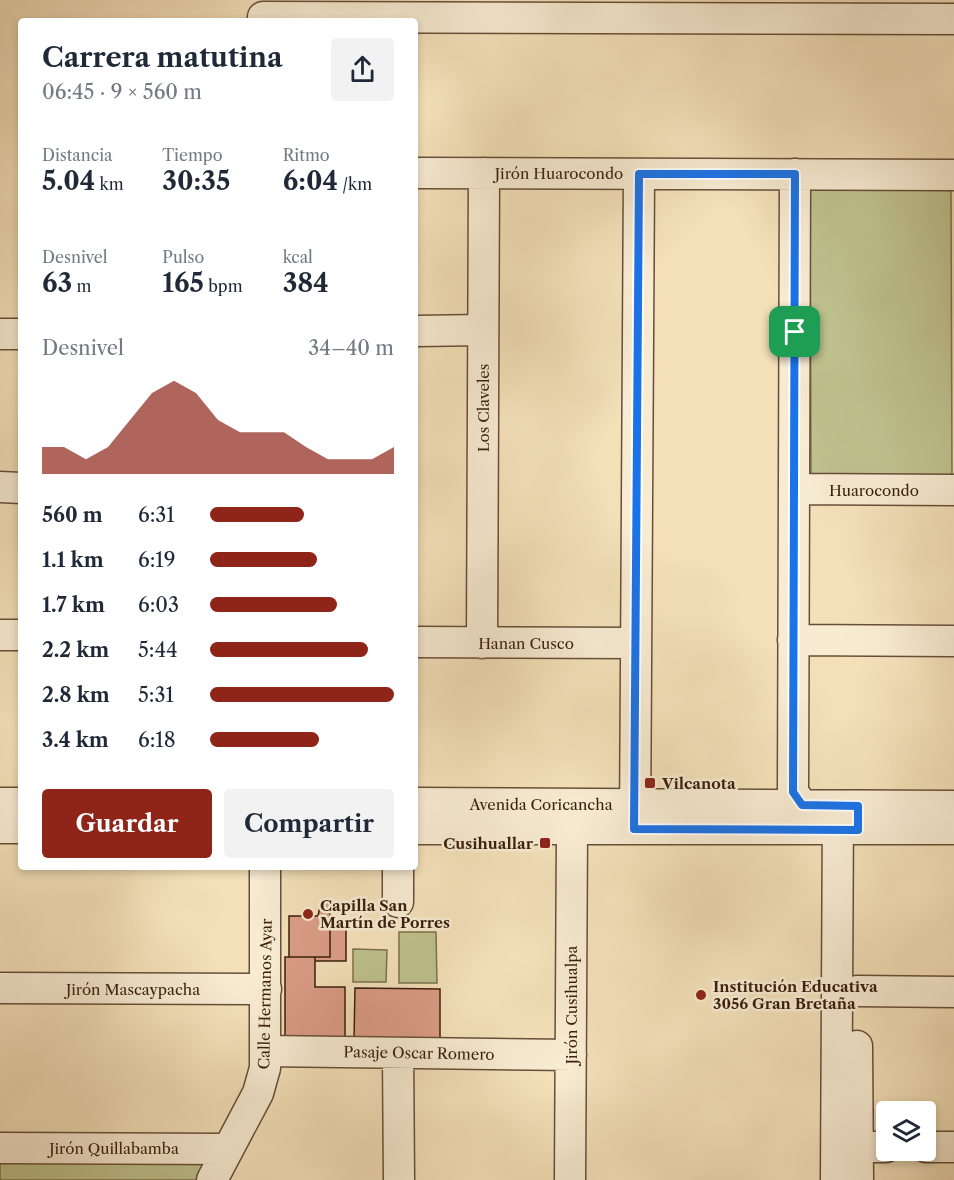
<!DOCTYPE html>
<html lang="es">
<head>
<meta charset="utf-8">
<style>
  body { margin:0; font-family:"Libre Caslon Text",serif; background:#f2f2f3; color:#1f2937; height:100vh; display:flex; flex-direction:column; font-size:22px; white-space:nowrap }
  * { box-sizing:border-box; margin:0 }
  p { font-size:20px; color:#747a83 }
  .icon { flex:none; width:33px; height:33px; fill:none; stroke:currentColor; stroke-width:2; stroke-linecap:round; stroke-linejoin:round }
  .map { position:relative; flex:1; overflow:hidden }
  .sheet { position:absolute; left:18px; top:18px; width:400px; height:852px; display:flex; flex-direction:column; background:#fff; border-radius:6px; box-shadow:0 3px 9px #0003 }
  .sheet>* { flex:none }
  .controls { position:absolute; left:876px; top:1101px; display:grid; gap:12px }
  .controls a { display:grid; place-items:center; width:60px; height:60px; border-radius:6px; background:#fff; box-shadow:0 3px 9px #0003; font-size:30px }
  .pin { position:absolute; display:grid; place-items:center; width:51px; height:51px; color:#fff; margin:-26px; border-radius:12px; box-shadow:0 3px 9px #0006 }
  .round { display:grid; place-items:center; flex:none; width:63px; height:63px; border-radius:6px; background:#f2f2f3 }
  .summary { display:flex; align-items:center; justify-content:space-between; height:102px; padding:0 24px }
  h1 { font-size:27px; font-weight:700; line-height:45px }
  .metrics { display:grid; grid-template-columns:repeat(3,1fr); gap:9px; height:102px; padding:6px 24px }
  .metrics div { display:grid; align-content:center }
  .metrics b { font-size:26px; font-weight:700 }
  .metrics small { font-size:16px; font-weight:400 }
  .metrics p { font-size:16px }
  .chart { height:168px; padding:12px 24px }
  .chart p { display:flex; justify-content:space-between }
  .chart svg { width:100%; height:108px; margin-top:6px; fill:#8f2418; opacity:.7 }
  .button { display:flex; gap:12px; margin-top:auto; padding:12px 24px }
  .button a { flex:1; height:69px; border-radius:6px; background:#8f2418; color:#fff; font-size:24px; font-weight:700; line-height:69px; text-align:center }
  .button a+a { background:#f2f2f3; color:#1f2937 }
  ul { padding:0 24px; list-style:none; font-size:20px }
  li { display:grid; grid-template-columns:96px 72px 1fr; align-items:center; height:45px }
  li i { height:15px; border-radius:8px; background:#8f2418 }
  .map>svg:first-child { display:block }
  .green { fill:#bec18d; stroke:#7c704d; stroke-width:1.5 }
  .building { fill:#db9c86; stroke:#3a1e0d; stroke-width:1.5 }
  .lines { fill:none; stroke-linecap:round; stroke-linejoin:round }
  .minor-casing { stroke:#684e38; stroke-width:33 }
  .minor { stroke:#f7ebd2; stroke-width:30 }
  .route-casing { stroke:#fff; stroke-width:12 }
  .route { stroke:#1a73e8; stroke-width:8 }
  .poi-dot { fill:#8f2418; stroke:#f7ebd2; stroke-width:2 }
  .labels { text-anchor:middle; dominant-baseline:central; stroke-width:5; stroke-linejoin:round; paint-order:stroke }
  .street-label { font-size:15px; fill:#3a1e0d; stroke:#f7ebd2 }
  .poi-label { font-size:15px; font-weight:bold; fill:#3a1e0d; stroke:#f7ebd2; text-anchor:start }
</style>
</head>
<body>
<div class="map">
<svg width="954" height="1180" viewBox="0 0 954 1180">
  <rect width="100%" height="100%" fill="#f3e0b9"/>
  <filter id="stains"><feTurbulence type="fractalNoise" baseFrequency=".00333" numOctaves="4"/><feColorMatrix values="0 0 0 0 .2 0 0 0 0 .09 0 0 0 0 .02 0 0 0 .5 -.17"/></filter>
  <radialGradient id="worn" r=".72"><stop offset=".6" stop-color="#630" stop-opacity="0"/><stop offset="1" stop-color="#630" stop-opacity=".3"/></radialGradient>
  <!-- green -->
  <path class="green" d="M810 187H951L952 479H811Z
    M399 932H436L437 983H399Z
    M353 949 387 950 386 982H353Z
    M0 1155 204 1163 203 1180H0Z"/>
  <!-- building -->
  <path class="building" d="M321 902H328L330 906V957H289V916H318Z
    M330 922H346V961H315V957H330Z
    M285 957H315V987H345V1039H285Z
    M355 988 440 989V1040H354Z"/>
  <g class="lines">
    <!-- minor casing -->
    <g class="minor-casing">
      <path id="minor" d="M263 17 954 19
        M416 173 954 175
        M795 174 793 792 802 805 837 829
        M416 331 483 330
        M0 334H21
        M0 487 21 488
        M794 489 954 490
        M0 635H21
        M793 640 954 641
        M416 642 636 643
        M482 643 484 173
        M0 803H21
        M416 803 954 806
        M0 828H21
        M416 829H954
        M635 829 639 174
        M398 867V902
        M0 988 266 989
        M857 991 954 992
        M857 1046 858 1180
        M266 1051 571 1055
        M398 1053 399 1180
        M839 1147H886
        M926 1147H954
        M0 1148 228 1149
        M212 1180 258 1093 265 1068V867
        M570 1180 572 829
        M836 1180 838 809"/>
    </g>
    <!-- minor -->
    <use href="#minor" class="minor"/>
  </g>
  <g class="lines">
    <!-- route casing -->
    <g class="route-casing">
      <path id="route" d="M639 174H795L793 792 802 805 858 806V830L634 829Z"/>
    </g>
    <!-- route -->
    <use href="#route" class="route"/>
  </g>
  <!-- markers -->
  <g class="poi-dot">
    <rect x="644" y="777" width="12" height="12" rx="3"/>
    <rect x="539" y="837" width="12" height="12" rx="3"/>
    <circle cx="308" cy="914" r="6"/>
    <circle cx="701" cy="995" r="6"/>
  </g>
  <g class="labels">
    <!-- street labels -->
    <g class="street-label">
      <text x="559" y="173">Jirón Huarocondo</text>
      <text transform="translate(483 408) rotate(-90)">Los Claveles</text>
      <text x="874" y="490">Huarocondo</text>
      <text x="526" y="643">Hanan Cusco</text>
      <text x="541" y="804">Avenida Coricancha</text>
      <text x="133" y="989">Jirón Mascaypacha</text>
      <text transform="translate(265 994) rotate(-89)">Calle Hermanos Ayar</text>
      <text transform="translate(571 1005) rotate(-90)">Jirón Cusihualpa</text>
      <text transform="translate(419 1053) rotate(1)">Pasaje Oscar Romero</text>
      <text x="114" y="1148">Jirón Quillabamba</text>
    </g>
    <!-- poi labels -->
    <g class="poi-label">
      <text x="662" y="783">Vilcanota</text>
      <text x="533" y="843" text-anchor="end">Cusihuallar</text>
      <text x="320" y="905">Capilla San<tspan x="320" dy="17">Martín de Porres</tspan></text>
      <text x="713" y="986">Institución Educativa<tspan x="713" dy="17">3056 Gran Bretaña</tspan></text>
    </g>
  </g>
  <rect width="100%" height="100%" filter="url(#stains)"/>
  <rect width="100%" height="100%" fill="url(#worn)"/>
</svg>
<div class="controls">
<a><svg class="icon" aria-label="layers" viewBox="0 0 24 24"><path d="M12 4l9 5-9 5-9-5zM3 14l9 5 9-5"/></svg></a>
</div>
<div class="pin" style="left:795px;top:332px;background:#1e9e55"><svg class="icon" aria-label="arrive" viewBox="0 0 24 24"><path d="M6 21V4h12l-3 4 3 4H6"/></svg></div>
<section class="sheet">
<div class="summary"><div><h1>Carrera matutina</h1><p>06:45 · 9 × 560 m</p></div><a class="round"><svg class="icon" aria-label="share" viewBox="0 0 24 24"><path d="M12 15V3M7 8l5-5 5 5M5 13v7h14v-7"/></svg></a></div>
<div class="metrics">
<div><p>Distancia</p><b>5.04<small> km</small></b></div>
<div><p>Tiempo</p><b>30:35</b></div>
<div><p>Ritmo</p><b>6:04<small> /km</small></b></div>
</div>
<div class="metrics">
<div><p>Desnivel</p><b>63<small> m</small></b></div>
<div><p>Pulso</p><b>165<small> bpm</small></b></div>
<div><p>kcal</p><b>384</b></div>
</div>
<div class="chart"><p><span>Desnivel</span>34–40 m</p>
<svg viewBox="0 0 160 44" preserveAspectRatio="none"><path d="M0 44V33L10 33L20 38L30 33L40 22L50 11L60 6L70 11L80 22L90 27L100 27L110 27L120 33L130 38L140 38L150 38L160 33V44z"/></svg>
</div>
<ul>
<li><b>560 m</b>6:31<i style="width:51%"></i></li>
<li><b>1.1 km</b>6:19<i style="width:58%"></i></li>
<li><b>1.7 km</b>6:03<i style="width:69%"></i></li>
<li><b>2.2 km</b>5:44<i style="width:86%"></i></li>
<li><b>2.8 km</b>5:31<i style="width:100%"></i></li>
<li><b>3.4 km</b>6:18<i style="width:59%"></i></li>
</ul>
<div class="button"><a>Guardar</a><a>Compartir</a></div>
</section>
</div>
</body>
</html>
